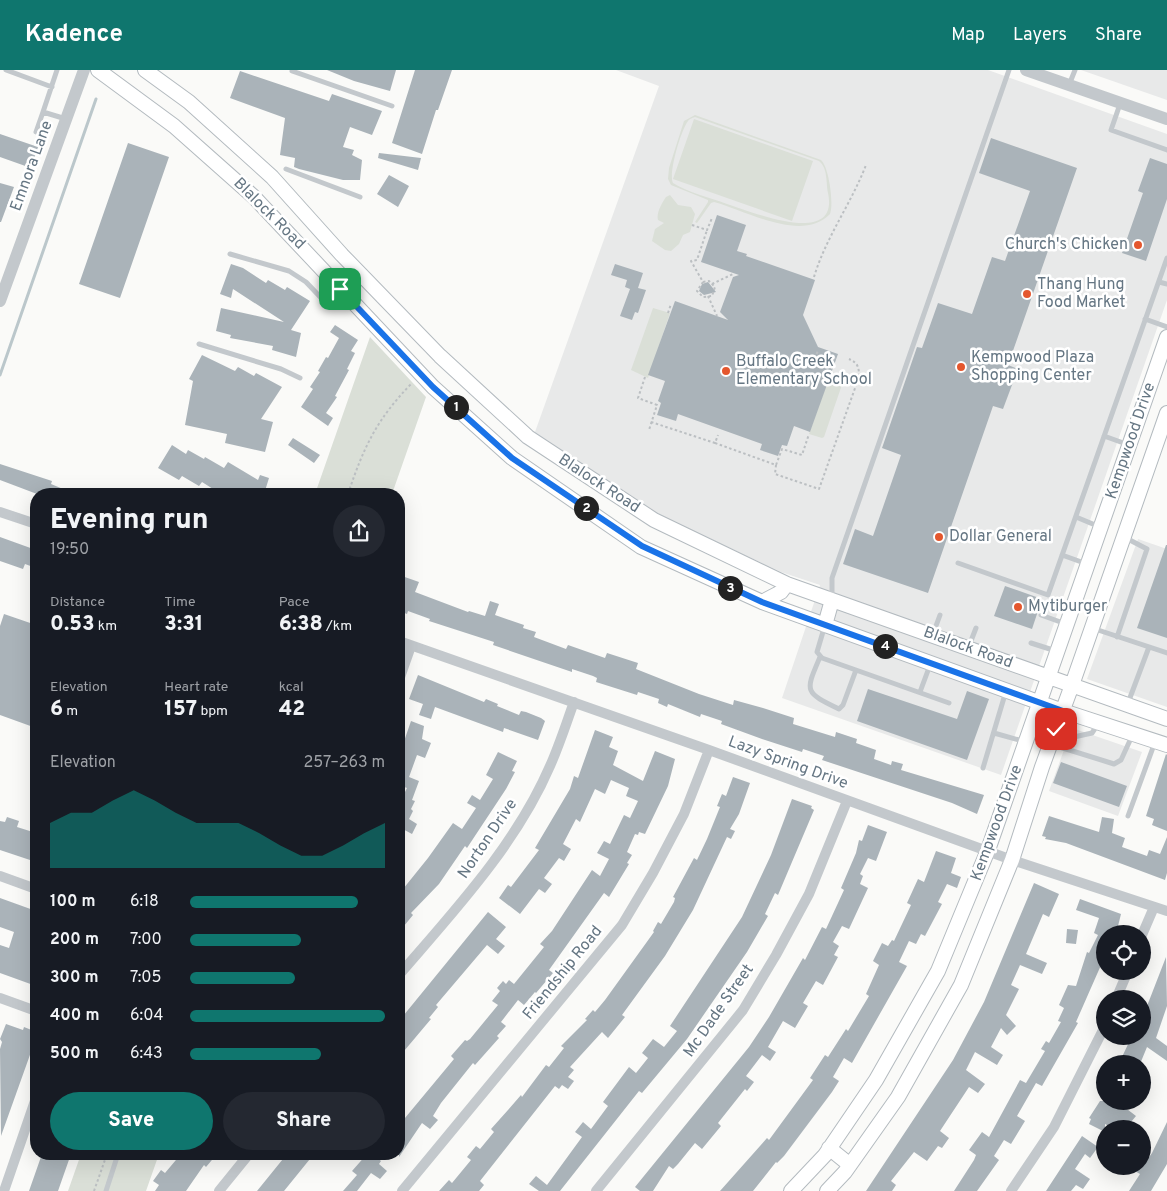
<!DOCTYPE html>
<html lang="en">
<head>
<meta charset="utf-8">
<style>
  body { margin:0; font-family:Overpass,sans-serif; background:#242831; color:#f1f3f6; height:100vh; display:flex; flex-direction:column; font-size:19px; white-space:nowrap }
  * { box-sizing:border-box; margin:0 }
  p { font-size:16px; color:#9ea1a6 }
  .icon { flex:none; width:28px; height:28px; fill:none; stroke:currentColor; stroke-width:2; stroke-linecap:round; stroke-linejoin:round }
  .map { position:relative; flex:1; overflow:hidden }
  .panel { position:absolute; left:30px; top:418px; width:375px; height:672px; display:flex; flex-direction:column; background:#171b24; border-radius:20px; box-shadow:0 5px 20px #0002 }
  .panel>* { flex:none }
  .buttons { position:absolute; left:1096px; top:855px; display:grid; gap:10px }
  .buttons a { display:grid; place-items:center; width:55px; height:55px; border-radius:50%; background:#171b24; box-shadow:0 5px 20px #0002; font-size:25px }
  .pin { position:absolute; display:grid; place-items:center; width:42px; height:42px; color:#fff; margin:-21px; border-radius:10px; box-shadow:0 2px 8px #0006 }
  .km { position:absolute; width:25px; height:25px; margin:-12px; border-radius:50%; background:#222; color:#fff; font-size:14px; line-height:25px; text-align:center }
  .round { display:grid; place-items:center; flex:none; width:52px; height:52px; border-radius:26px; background:#242831 }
  .overview { display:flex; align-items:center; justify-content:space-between; height:85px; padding:0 20px }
  h1 { font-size:28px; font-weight:800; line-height:38px }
  .metrics { display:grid; grid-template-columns:repeat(3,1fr); gap:8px; height:85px; padding:5px 20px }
  .metrics div { display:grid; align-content:center }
  .metrics b { font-size:21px; font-weight:800 }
  .metrics small { font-size:14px; font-weight:400 }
  .metrics p { font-size:14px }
  .chart { height:140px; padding:10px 20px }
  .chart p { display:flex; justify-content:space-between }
  .chart svg { width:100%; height:90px; margin-top:5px; fill:#0f766e; opacity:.7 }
  .primary-button { display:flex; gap:10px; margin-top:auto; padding:10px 20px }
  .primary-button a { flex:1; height:58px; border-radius:30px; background:#0f766e; color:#fff; font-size:20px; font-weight:800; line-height:58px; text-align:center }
  .primary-button a+a { background:#242831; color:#f1f3f6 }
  ul { padding:0 20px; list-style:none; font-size:16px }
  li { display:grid; grid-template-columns:80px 60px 1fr; align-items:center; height:38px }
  li i { height:12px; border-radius:6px; background:#0f766e }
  header { display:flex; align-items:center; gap:30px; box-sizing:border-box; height:70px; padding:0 25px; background:#0f766e; color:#fff }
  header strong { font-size:24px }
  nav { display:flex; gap:28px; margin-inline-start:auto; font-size:18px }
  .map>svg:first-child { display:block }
  .built { fill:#e8e9e9 }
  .green { fill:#dadfd7; fill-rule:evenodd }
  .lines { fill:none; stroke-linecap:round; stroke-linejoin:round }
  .stream { stroke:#bbc7cb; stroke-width:3 }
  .building { fill:#aab3b9 }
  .secondary-casing { stroke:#b3babf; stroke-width:16 }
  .path { stroke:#bbbfc2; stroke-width:2; stroke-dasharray:2.5 2.5; stroke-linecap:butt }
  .service { stroke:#c3c8cc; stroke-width:5 }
  .minor { stroke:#c3c8cc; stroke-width:10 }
  .tertiary { stroke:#c3c8cc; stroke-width:12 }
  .secondary { stroke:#fff; stroke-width:14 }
  .route-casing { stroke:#fff; stroke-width:10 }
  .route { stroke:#1a73e8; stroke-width:6 }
  .poi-dot { fill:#e4572e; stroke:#fff; stroke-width:2 }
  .labels { text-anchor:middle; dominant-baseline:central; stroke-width:5; stroke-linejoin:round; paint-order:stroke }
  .street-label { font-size:16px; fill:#657683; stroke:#fff }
  .poi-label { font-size:16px; fill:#657683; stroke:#fff; text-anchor:start }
</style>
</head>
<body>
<header>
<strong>Kadence</strong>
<nav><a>Map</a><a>Layers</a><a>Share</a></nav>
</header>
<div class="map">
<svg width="1167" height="1121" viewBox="0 0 1167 1121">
  <rect width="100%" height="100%" fill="#fafaf8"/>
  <!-- built -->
  <path class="built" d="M616 0H988L1167 64V230L1001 705 782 628 820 515 781 502 660 445 535 362 659 16Z
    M1081 0H1167V30Z
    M1138 469 1167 479V637L1087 609Z
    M1072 658 1142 682 1118 746 1049 721Z"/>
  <!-- green -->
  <path class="green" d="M695 45 821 90C829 97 834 134 830 144 802 173 747 141 714 132L711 133 697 153 695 152 708 132V130L671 115 668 109 669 98 684 51ZM695 47 819 91C828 98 826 113 828 123 840 179 750 141 727 134 709 127 689 123 673 113 668 104 681 60 688 51 689 49 692 48 695 47Z
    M694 49 813 91 792 151 673 109Z
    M670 125 678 135 691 137 695 144 690 162 683 165 679 174 671 181 665 180 652 171 655 159 664 153 658 150C656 143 662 133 666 127Z
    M653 238 670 243 648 308 631 300Z
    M370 267 426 327 392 424H315Z
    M831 302 845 306 824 367 822 368 809 364Z
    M81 1084H159L146 1121H68Z"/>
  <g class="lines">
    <!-- stream -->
    <path class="stream" d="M0 305 96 29"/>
  </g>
  <!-- building -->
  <path class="building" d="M327 0H396L390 21 354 11Z
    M415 0H452L438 40H436L422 84 392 73Z
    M240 1 329 31 332 24 382 41 372 65 350 57 343 77 354 80 352 85 362 90 360 110H343L299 99 294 97 295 88 280 85 285 48 230 28Z
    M0 64 38 77 31 98 0 87Z
    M991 68 1077 98 1008 295 1018 299 1003 339 993 336 928 523 843 494 855 459 873 466 901 385 882 378 917 277 922 278 938 233 972 244 992 187 1005 191 1030 121 979 103Z
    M128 73 169 87 120 228 79 214Z
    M379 83 421 88 418 100 378 88Z
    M1150 88 1167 94V129L1146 191 1122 183 1143 123 1138 121Z
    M389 105 409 116 398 137 377 124Z
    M0 113 14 117 1 152H0Z
    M717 145 746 155 737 181 747 184 746 186 815 210 803 245 818 277 838 284 810 362 794 356 787 376 782 375 778 386 760 380 762 374 678 344 676 351 657 345 661 333 658 331 665 311 648 305 675 231 728 250 720 242 733 207 739 205 701 192Z
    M231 194 243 198 266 213 268 210 285 220 287 217 310 231 291 260 301 263 296 287 272 280 273 276 230 268 231 265 216 261 221 238 284 252 233 219 231 228 220 224Z
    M615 194 643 203 638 218 646 220 638 243 635 242 632 250 620 246 630 219 625 217 627 210 611 205Z
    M708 212 716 222 704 225 699 221 702 214Z
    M335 255 358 270 351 281 355 283 347 299 349 300 335 326 337 327 326 343 333 348 328 356 301 337 313 319 310 317 320 302 318 301 326 287 328 288 339 268 330 262Z
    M202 285 235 301 238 297 254 306 256 303 282 317 261 349 273 352 265 382 225 373 227 364 185 355 193 311 189 309Z
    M293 368 320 385 314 393 288 375Z
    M172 375 186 384 188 380 204 389 205 387 224 398 228 392 258 410 260 405 269 408 264 424H221L202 412 199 416 182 406 179 410 158 398Z
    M0 394 52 411 51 414 75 424H37L0 410Z
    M0 467 36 480V498L25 494 23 499 0 491Z
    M1166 475H1167V568L1137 558Z
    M399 505 419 512 415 522 468 542 469 541 485 546 490 531 499 534 495 545 524 555 523 558 536 562 534 567 566 579 568 575 605 588 607 583 638 593 636 599 699 624 733 635 734 630 763 638 794 648 793 654 835 667 836 662 857 669 856 673 876 680 874 689 891 695 892 691 903 694 901 700 984 725 977 744 952 733 822 690 824 686 803 679 802 682 762 669 721 654 722 651 701 644 700 647 668 634 667 637 658 633 659 629 638 622 637 625 596 612 597 608 593 606 572 599V602L493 575 494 572 429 551 430 549 408 541 407 544 399 541Z
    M1005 516 1042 529 1032 559 994 546Z
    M4 544 36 555V658L0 645V556Z
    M418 605 484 632 486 629 498 634 497 636 519 645 521 641 526 642 541 648 545 651 538 670 504 658 503 662 435 637 431 649 419 645 423 634 409 629Z
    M868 619 957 649 967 621 989 629 967 690 857 651Z
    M411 651 424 656 422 669 431 673 425 688 417 685 409 707 419 711 412 730 415 731 411 739 413 741 409 749 417 754 412 764 399 757V734L407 718 399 715V686Z
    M595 660 613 667 609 677 618 681 613 695 643 711 655 681 675 689 668 716 645 764 639 762 638 765 635 764 627 782 632 785 627 793 629 794 609 827 604 823 549 900 553 903 536 923 535 922 524 935 518 930 501 952 506 956 497 966 499 968 475 995 473 993 441 1033 433 1046 438 1050 430 1059 422 1053 399 1087V1043L405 1048 454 989 451 986 465 970 467 971 470 969 498 935 492 931 500 921 497 918 503 911 506 914 509 910 514 914 544 877 540 874 552 861 592 800 600 806 609 789 597 783 604 771 610 774 624 745 630 748 638 731 626 726 629 718 611 710 605 724 595 719 580 752 576 749 563 774 571 779 564 791 559 788 544 808 552 814 545 823 539 819 520 844 499 828 508 815 511 817 539 780 535 778 570 719 574 706 578 708Z
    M498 682 517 691 512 701 515 702 506 719 467 778 465 776 439 814 411 843 413 845 399 862V824L428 788 453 753 462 759 476 738 467 733 472 725 480 730 493 709 486 705Z
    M1166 684 1167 685V761L1152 755 1154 749 1146 746Z
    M1061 692 1127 716 1119 737 1053 713Z
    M733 707 750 713 739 744 730 759 735 761 731 769 727 767 693 840 665 886 622 945 625 947 608 968 602 962 570 997 574 1000 568 1007 574 1011 568 1019 562 1015 559 1019 555 1016 480 1111 484 1115 479 1121H439L449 1110 452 1113 471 1090 467 1087 476 1076 480 1079 494 1062 491 1059 508 1040 521 1025 522 1027 546 995 549 997 564 978 561 976 587 950 585 949 593 940 595 942 605 930 654 862 653 861 658 852 661 854 674 832 675 828 673 827 694 788 697 790 707 769 720 737 717 736 722 724 726 726Z
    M792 729 812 736 811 738 814 740 778 825 775 823 765 844 768 846 747 882 687 969 642 1023 639 1021 560 1121H539L529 1114 536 1106 547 1115 582 1067 575 1062 583 1052 591 1059 608 1036 603 1032 629 997 636 1003 648 988 642 983 653 969 664 977 677 961 670 956 742 847 771 785Z
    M1049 746 1099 762 1102 747 1114 749 1112 763 1125 768 1122 777 1147 786 1149 780 1160 784 1167 767V803L1165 810 1066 773 1045 769 1046 767 1042 766Z
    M7 747 19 751 17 757 36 763V792L0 780V751L5 752Z
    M868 755 887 762 876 791 868 788 860 804 863 806 860 814 868 818 849 859 842 856 833 872 839 876 834 885 838 887 823 915 816 911 803 933 808 936 795 958 783 951 768 977 776 982 770 991 762 985 746 1006 754 1012 747 1021 745 1019 718 1053 721 1056 702 1079 695 1073 678 1094 673 1099 669 1096 653 1121H640L635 1117 749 977 769 947 803 888 805 890 822 857 826 859 844 820 841 818 856 783 859 770 862 771Z
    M936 781 956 788 951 803 961 807 957 818 947 814 938 832 942 834 925 866 921 864 916 874 909 871 899 892 907 896 852 993 844 988 833 1007 839 1011 832 1022 784 1086 777 1093 776 1092 753 1121H720L767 1068 769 1070 813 1010 810 1008 825 985 828 987 846 959 848 961 869 926 866 924 879 895 873 891 882 873 888 876 892 870 894 871 911 835 907 833 918 809 924 812Z
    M1034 813 1059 824 1049 847 1043 844 1026 884 1047 893 1042 904 1020 895 1011 915 1019 919 1006 945 1016 956 1007 965 1001 958 991 977 1003 985 997 995 975 982 966 1000 985 1014 978 1023 969 1017 940 1061 949 1068 942 1078 938 1076 927 1091 914 1082 891 1111 896 1115 892 1121H866L953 990 984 932Z
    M0 828 36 841V916L0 903V875L9 878 14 862 0 857Z
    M1080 829 1121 844 1116 864H1105V886L1076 952 1078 953 1042 1016 1036 1013 1017 1046 1025 1051 1011 1074 1004 1070 994 1086 999 1090 977 1121H954L974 1090 976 1085 969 1080 982 1062 989 1067 1020 1010 1026 1013 1045 981 1041 979 1046 971 1049 973 1061 952 1058 951 1064 938 1059 935 1068 915 1076 916 1087 882 1089 883 1098 865 1094 863 1099 848 1076 840Z
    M488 842 506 857 496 869 505 876 498 884 487 875 436 935 438 937 429 948 431 949 399 987V951Z
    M1067 859 1078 860 1076 874 1066 873Z
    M1166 887 1167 936 1156 968 1167 976V991L1147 977 1140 994H1132L1121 989 1132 966H1142V949Z
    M6 954 23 960 24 957 34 961 36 968 1 1066 0 979 2 972 0 969Z
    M1100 1031H1125L1123 1036 1136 1046 1126 1058 1114 1052 1111 1057 1105 1054V1062L1089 1054 1091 1049 1089 1048Z
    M1167 1052V1094L1151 1121H1129L1140 1104 1126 1096H1143L1152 1083Z
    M1082 1066 1098 1077 1090 1088 1085 1084 1075 1099 1090 1109 1083 1119 1076 1115 1071 1121H1046Z
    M42 1084H71L58 1121H29Z
    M181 1084H217L206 1097 204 1095 186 1121H155L159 1115 153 1111 161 1100 165 1103Z
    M287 1084H314L284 1121H257Z
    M367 1084H373L381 1091 379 1094 387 1101 380 1109 371 1103 357 1121H343L357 1105 352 1101Z"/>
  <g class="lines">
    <!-- secondary casing -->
    <g class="secondary-casing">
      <path id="secondary" d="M98 0 174 56 254 127 433 317 512 388 641 477 762 532 1063 641 1167 675
        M145 0 189 32 272 107 342 185 440 286 528 367 654 450 787 514 1167 649
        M762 532 781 522 787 514
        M825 555 832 530
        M829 1078 850 1095
        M791 1121 825 1085 876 1010 938 901 988 780 1167 267
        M827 1121 845 1102 898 1027 961 915 1012 790 1042 697 1072 615 1167 343"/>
    </g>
    <!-- path -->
    <path class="path" d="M692 155 707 160 712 148
      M814 207C826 167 851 134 866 95
      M703 212 709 211 715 217 712 226 703 227 697 221 703 212 691 191 697 190 707 160
      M712 214 733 204
      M708 226 717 246
      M668 243 671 234
      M812 293 818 281
      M831 299 835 287
      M645 307 638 328 657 335 649 360
      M651 352 715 373 718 365
      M715 373 776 395 782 379 802 385 809 364
      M776 395 775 404 819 419 859 307C859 297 858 293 849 289
      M348 424C364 376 377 349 412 313
      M94 1121 107 1084"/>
    <!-- service -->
    <path class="service" d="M6 0 52 17
      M57 0 43 42 66 49
      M292 1 392 36
      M1069 15 1075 0
      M1120 34 1111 60 1167 80
      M36 62 43 42
      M286 99 360 127
      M230 184 289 201 306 212 325 232
      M1159 212 1167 214
      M1145 249 1167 257
      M199 274 281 299 300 308
      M1104 366 1129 375
      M1076 447 1100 457
      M1062 485 1087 494
      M958 493 1048 525 1167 188
      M832 530V508L1009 0
      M1041 545 1066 554
      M825 555 817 582 822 588 949 633
      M1092 558 1167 583
      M933 564 940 545
      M1117 567 1147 479 1124 467
      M1031 573 1056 581
      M969 576 976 558
      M820 587C805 622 804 622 839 639L843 635 856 600
      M920 622 930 595
      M1128 633 1149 577
      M994 663 1026 672
      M1050 674 1114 694 1121 690 1132 666
      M1067 679 1074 667 1092 663 1098 654
      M983 698 1006 621
      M1128 746 1155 672
      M106 1121 118 1084"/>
    <!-- minor -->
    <path class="minor" d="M0 442 36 454
      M399 571 709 680 1012 790 1167 841
      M399 610 411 576
      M0 806 36 819
      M1142 865 1154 837
      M399 905C454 841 516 775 550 696 559 676 566 654 574 632
      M0 928 36 941
      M1116 929 1128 901
      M4 1121 36 1028
      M219 1121 249 1084
      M402 1121 622 855 653 803 684 744 709 680
      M596 1121 743 940 776 885 809 824 847 731
      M1011 1121 1054 1057 1105 956"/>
    <!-- tertiary -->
    <path class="tertiary" d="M1026 0 1167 49
      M0 231 84 0"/>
    <!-- secondary -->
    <use href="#secondary" class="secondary"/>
  </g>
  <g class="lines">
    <!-- route casing -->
    <g class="route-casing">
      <path id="route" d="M340 219 433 317 512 388 642 476 762 532 1063 641 1056 659"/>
    </g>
    <!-- route -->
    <use href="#route" class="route"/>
  </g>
  <!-- markers -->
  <g class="poi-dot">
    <circle cx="1138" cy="175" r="5"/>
    <circle cx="1027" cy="224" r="5"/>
    <circle cx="961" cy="297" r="5"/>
    <circle cx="726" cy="301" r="5"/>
    <circle cx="939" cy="467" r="5"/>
    <circle cx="1018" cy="537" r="5"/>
  </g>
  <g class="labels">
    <!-- street labels -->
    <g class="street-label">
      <text transform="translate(32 96) rotate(-70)">Emnora Lane</text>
      <text transform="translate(269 144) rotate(45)">Blalock Road</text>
      <text transform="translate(1131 371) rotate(-71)">Kempwood Drive</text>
      <text transform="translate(599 414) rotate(33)">Blalock Road</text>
      <text transform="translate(968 578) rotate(20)">Blalock Road</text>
      <text transform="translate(788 693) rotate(20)">Lazy Spring Drive</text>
      <text transform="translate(997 753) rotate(-70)">Kempwood Drive</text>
      <text transform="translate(488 769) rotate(-56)">Norton Drive</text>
      <text transform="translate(563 903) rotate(-51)">Friendship Road</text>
      <text transform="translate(719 941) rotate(-55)">Mc Dade Street</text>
    </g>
    <!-- poi labels -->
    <g class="poi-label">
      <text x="1128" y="175" text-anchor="end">Church's Chicken</text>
      <text x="1037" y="215">Thang Hung<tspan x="1037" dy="18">Food Market</tspan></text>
      <text x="971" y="288">Kempwood Plaza<tspan x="971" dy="18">Shopping Center</tspan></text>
      <text x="736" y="292">Buffalo Creek<tspan x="736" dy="18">Elementary School</tspan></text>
      <text x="949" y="467">Dollar General</text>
      <text x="1028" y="537">Mytiburger</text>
    </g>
  </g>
</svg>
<div class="buttons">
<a><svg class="icon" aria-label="locate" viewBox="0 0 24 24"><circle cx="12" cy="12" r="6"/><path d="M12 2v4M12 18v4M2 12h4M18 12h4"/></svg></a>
<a><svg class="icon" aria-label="layers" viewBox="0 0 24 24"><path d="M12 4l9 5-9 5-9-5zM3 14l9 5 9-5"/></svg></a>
<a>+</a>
<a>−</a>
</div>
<div class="pin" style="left:340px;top:219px;background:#1e9e55"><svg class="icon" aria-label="arrive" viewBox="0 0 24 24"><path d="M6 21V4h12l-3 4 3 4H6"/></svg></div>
<div class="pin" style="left:1056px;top:659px;background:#d93025"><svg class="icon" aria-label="check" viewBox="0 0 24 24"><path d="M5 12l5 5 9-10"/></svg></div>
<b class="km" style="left:456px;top:337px">1</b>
<b class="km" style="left:586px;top:438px">2</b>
<b class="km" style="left:730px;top:518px">3</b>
<b class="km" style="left:885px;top:576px">4</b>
<section class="panel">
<div class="overview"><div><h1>Evening run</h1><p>19:50</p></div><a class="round"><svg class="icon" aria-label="share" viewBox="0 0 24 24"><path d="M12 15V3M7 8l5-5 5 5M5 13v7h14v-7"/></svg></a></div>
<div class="metrics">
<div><p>Distance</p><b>0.53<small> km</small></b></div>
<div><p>Time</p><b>3:31</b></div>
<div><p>Pace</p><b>6:38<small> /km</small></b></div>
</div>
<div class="metrics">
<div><p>Elevation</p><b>6<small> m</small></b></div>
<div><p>Heart rate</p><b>157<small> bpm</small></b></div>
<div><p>kcal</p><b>42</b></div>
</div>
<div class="chart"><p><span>Elevation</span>257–263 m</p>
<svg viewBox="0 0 160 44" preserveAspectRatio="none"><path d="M0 44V22L10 17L20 17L30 11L40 6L50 11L60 17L70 22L80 22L90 22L100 27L110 33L120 38L130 38L140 33L150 27L160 22V44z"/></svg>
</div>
<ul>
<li><b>100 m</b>6:18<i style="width:86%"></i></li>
<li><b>200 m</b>7:00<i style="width:57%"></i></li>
<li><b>300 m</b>7:05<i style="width:54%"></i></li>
<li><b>400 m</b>6:04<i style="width:100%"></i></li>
<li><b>500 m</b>6:43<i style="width:67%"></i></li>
</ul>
<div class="primary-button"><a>Save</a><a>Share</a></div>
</section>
</div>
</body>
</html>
